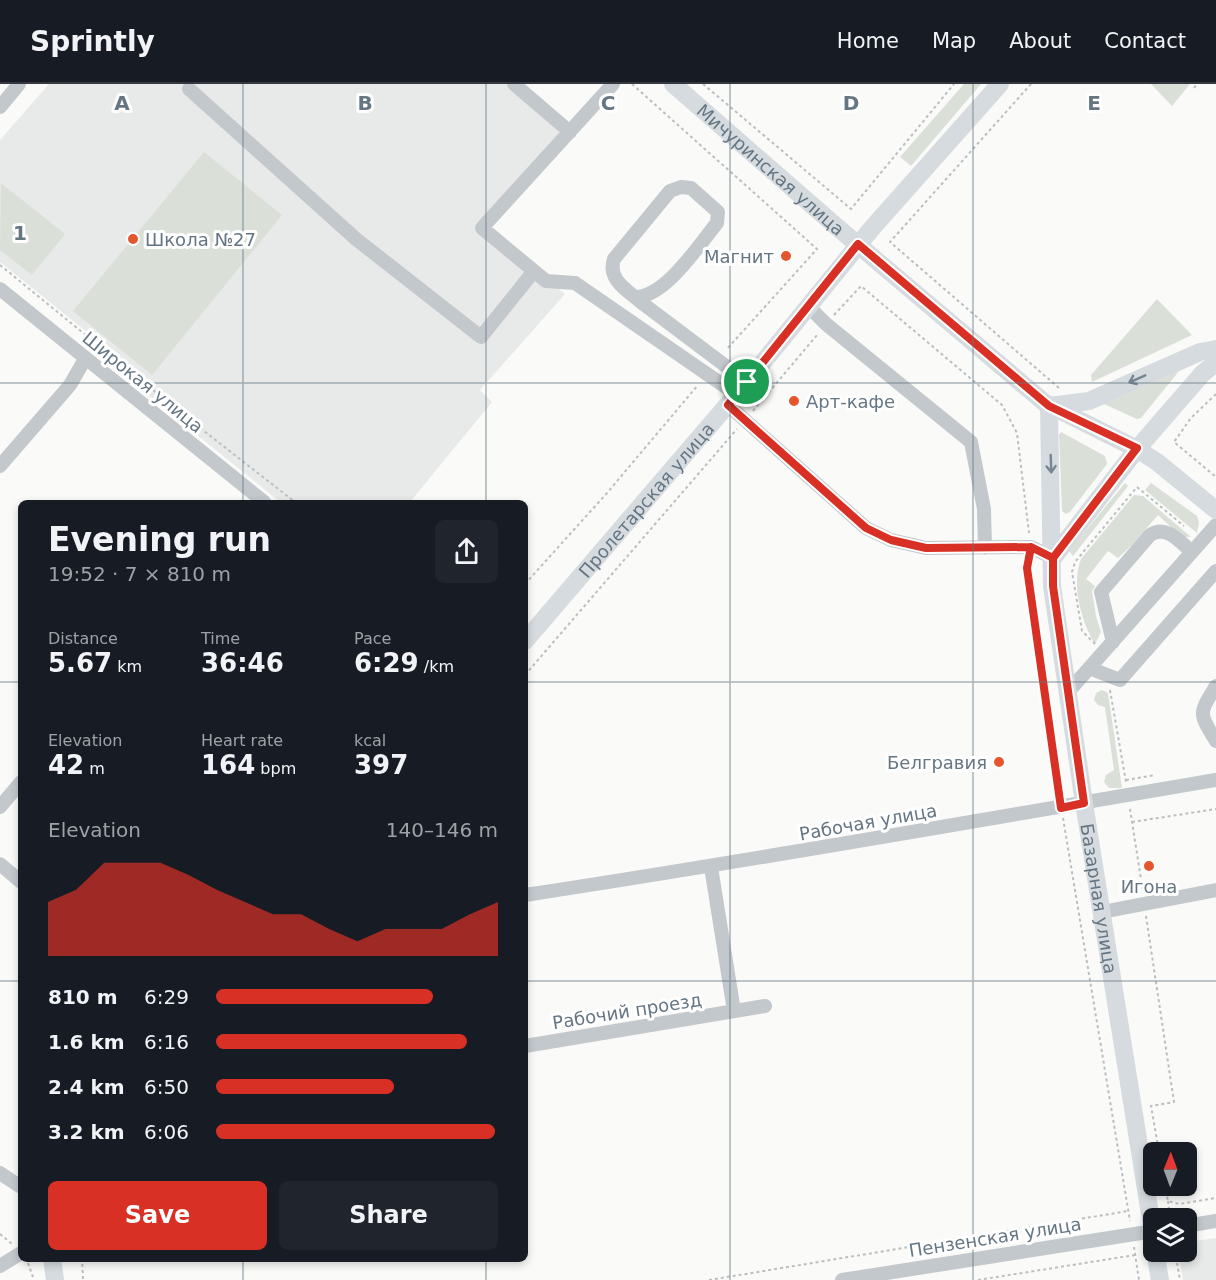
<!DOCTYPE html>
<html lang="en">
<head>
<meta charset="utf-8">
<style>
  body { margin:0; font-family:"DejaVu Sans",sans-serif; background:#20242c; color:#f1f3f6; height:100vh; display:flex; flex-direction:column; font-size:22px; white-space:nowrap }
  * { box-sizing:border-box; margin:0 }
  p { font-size:20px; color:#9ea1a6 }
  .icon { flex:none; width:33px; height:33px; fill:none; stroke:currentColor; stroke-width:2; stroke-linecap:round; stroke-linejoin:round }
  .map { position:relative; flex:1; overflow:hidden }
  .drawer { position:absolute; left:18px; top:416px; width:510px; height:762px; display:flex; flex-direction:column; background:#171b24; border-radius:9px; box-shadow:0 3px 9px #0003 }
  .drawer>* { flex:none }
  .needle { width:39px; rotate:1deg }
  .tools { position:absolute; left:1143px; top:1058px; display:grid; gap:12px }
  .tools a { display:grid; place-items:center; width:54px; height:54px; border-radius:9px; background:#171b24; box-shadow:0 3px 9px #0003; font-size:30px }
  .pin { position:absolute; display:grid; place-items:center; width:51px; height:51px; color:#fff; margin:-26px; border:3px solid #fff; border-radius:50%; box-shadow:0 2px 6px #0007 }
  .round { display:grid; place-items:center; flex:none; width:63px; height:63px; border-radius:9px; background:#20242c }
  .headline { display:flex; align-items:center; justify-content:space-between; height:102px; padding:0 30px }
  h1 { font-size:33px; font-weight:800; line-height:45px }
  .metrics { display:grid; grid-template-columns:repeat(3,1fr); gap:9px; height:102px; padding:6px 30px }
  .metrics div { display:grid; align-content:center }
  .metrics b { font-size:26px; font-weight:800 }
  .metrics small { font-size:16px; font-weight:400 }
  .metrics p { font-size:16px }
  .chart { height:168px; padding:12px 30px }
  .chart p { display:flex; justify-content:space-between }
  .chart svg { width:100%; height:108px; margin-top:6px; fill:#d93025; opacity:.7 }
  .primary-button { display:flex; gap:12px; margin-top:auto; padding:12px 30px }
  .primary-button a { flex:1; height:69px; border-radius:9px; background:#d93025; color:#fff; font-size:24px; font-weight:800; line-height:69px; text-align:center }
  .primary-button a+a { background:#20242c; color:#f1f3f6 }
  ul { padding:0 30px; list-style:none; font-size:20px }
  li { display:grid; grid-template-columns:96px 72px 1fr; align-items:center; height:45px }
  li i { height:15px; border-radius:8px; background:#d93025 }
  header { display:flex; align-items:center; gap:36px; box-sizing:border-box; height:84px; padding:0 30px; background:#171b24; border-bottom:2px solid #363941 }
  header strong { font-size:28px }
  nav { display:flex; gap:33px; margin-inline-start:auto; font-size:21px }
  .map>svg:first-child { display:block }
  .built { fill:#e8e9e9 }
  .green { fill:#dadfd7 }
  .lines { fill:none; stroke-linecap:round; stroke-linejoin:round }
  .path { stroke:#bbbfc2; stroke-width:2; stroke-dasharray:3 3; stroke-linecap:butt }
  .minor { stroke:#c3c8cc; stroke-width:14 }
  .major { stroke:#d6dbdf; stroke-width:18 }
  .oneway { stroke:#768591 }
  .route-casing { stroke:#fff; stroke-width:12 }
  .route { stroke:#d93025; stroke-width:8 }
  .grid { fill:none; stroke:#657683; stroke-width:1.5; stroke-opacity:0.55 }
  .poi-dot { fill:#e4572e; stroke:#fff; stroke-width:2 }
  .labels { text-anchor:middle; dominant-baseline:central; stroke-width:6; stroke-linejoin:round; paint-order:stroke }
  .street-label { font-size:18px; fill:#657683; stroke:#fff }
  .poi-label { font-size:18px; fill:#657683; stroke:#fff; text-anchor:start }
  .grid-label { font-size:20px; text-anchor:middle; font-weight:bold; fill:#657683; stroke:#fff; stroke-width:6; stroke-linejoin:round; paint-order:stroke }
</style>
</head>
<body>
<header>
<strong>Sprintly</strong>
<nav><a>Home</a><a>Map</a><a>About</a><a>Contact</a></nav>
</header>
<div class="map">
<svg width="1216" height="1196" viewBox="0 0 1216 1196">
  <rect width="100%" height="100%" fill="#fafaf8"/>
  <!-- built -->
  <path class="built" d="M49 0H523L576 46 487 146 565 210 480 306 492 318 410 418H280L144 308 150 299 0 178V56Z
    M1216 1154V1196H1183L1178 1167H1186L1187 1158Z"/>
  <!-- green -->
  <path class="green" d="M964 0H981L911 82 900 73Z
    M1151 0H1190L1172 22Z
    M204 68 282 131 152 291 73 227Z
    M1 99 65 150 32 191 0 166Z
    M1157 215 1192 251 1092 298 1091 291Z
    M1179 287 1141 334 1137 335 1104 320Z
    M1061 348 1105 372 1107 380 1070 428 1066 430 1062 427 1059 351Z
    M1125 399 1128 402 1073 472 1069 467Z
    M1151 399 1197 432 1199 439 1197 449 1145 406Z
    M1134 411 1143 412 1191 453H1182L1158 431 1133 460 1118 474 1108 467 1086 495 1095 502 1092 507 1096 532 1101 548 1095 560C1081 538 1071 500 1081 475Z
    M1102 606 1108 609 1122 704H1109L1104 698 1106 691 1114 686 1105 623 1098 621 1094 616 1096 609Z"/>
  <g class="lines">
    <!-- path -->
    <path class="path" d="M632 0 817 165 726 266
      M703 0 851 125 954 0
      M1031 0 890 158 1059 304
      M1194 4 1197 0
      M0 181 186 333 295 418
      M834 231 861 202 1002 321 1017 349 1029 449
      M1216 310 1191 334 1174 358 1216 393
      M753 327 817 251
      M1029 476 1027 484 1060 711
      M525 500 607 409 698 301
      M1095 560 1082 547 1072 488 1075 478 1137 403 1184 442
      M525 591 737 345
      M1110 606 1126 698
      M1126 696 1155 691
      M1130 725 1143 808
      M1063 734 1130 1137
      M1132 738 1216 725
      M1146 832 1174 1018 1151 1022 1159 1068
      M1165 1101 1168 1117 1179 1120 1216 1114
      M1168 1117 1170 1134
      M0 1150 12 1160
      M1134 1163 1139 1196
      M1175 1167 1180 1196
      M82 1174 83 1196
      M28 1179 34 1196
      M709 1196 1128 1127
      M978 1196 1135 1171"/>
    <!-- minor -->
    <path class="minor" d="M514 0 570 48
      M613 0 482 144 546 197 575 199 736 310
      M189 5 356 155 481 253 534 187
      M0 23 19 0
      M0 205 264 418
      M636 213C666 212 698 162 717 139L718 128 691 104 681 103 670 107 614 175C607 196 627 206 642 219L747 298
      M809 223 826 240 971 358 984 425 985 464
      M728 321 866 444 891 456 926 464 1031 463 1053 474
      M0 382 70 301 85 275
      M1113 558 1101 508 1150 451C1166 440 1180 458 1192 468
      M1089 584 1120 596 1216 487
      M1216 602C1199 630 1198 628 1216 657
      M1068 608 1216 441
      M0 723 21 698
      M0 780 21 798
      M711 783 734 927
      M525 811C756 776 986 735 1216 696
      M1102 828 1216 806
      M525 962 765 922
      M0 1089 21 1103
      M1186 1142 1216 1137
      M0 1182 21 1169
      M842 1196 1154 1147"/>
    <!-- major -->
    <g class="major">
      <path id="s1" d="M673 0 837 143 1045 319 1137 365 1157 378 1216 426"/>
      <path id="s2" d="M1049 322 1052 502 1084 719 1154 1155"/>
      <path d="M1049 322 1089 317 1200 268 1216 265"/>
      <path d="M1053 474 1137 365 1203 289 1216 279"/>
      <path id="s3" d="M525 557 747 298 873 143 1000 0"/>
      <path d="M1155 1167 1160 1196"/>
      <path d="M52 1174 55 1196"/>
    </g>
  </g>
  <!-- one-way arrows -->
  <defs><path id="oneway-shaft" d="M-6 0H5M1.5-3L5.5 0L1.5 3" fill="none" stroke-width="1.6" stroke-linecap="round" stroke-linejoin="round" transform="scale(1.5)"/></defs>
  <g class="oneway">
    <use href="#oneway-shaft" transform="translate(1137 295) rotate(156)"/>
    <use href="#oneway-shaft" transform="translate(1051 380) rotate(88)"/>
  </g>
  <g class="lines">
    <!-- route casing -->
    <g class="route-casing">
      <path id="route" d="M747 298 728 321 866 444 891 456 926 464 1031 463 1053 474V502L1084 719 1061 724 1027 484 1031 463 1053 474 1137 364 1049 322 858 160 747 298"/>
    </g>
    <!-- route -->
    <use href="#route" class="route"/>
  </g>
  <!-- grid -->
  <path class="grid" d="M243 0V418M486 0V418M730 0V1196M973 0V1196M0 299H1216M0 598H21M525 598H1216M0 897H21M525 897H1216M243 1174V1196M486 1174V1196"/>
  <!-- markers -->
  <g class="poi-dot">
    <circle cx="133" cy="155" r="6"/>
    <circle cx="786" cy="172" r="6"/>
    <circle cx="794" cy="317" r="6"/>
    <circle cx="999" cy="678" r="6"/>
    <circle cx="1149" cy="782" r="6"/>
  </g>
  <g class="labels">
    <!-- street labels -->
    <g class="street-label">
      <text stroke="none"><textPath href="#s1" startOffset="130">Мичуринская улица</textPath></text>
      <text transform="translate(143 298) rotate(39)">Широкая улица</text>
      <text stroke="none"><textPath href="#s3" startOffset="186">Пролетарская улица</textPath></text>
      <text transform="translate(868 738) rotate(-10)">Рабочая улица</text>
      <text stroke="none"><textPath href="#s2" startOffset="496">Базарная улица</textPath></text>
      <text transform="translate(627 927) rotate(-9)">Рабочий проезд</text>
      <text transform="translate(995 1153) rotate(-9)">Пензенская улица</text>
    </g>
    <!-- poi labels -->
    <g class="poi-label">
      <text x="145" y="155">Школа №27</text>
      <text x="774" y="172" text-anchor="end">Магнит</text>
      <text x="806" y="317">Арт-кафе</text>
      <text x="987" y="678" text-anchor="end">Белгравия</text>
      <text x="1149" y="802" text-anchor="middle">Игона</text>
    </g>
  </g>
  <g class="grid-label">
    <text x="122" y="26">A</text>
    <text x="365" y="26">B</text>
    <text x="608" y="26">C</text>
    <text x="851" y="26">D</text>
    <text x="1094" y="26">E</text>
    <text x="20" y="156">1</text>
  </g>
</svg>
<div class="tools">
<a><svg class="needle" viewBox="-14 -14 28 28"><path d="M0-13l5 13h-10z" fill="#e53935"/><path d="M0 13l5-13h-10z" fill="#9ea1a6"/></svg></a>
<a><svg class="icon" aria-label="layers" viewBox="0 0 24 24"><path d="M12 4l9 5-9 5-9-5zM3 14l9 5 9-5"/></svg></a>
</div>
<div class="pin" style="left:747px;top:298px;background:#1e9e55"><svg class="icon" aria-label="arrive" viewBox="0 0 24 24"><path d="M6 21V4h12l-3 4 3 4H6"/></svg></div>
<section class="drawer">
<div class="headline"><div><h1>Evening run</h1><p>19:52 · 7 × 810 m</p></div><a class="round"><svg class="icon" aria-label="share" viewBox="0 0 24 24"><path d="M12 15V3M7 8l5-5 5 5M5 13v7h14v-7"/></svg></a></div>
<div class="metrics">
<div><p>Distance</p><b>5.67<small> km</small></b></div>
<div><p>Time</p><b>36:46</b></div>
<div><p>Pace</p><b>6:29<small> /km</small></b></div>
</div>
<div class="metrics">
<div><p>Elevation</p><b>42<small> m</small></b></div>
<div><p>Heart rate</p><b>164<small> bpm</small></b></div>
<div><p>kcal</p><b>397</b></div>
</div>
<div class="chart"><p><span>Elevation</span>140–146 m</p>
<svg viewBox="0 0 160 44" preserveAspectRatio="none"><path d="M0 44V22L10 17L20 6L30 6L40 6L50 11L60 17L70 22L80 27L90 27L100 33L110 38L120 33L130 33L140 33L150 27L160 22V44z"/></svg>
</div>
<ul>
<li><b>810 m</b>6:29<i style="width:77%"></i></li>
<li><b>1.6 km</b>6:16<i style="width:89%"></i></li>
<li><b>2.4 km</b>6:50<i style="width:63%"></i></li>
<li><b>3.2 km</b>6:06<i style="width:99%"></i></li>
</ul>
<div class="primary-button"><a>Save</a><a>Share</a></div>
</section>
</div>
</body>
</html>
